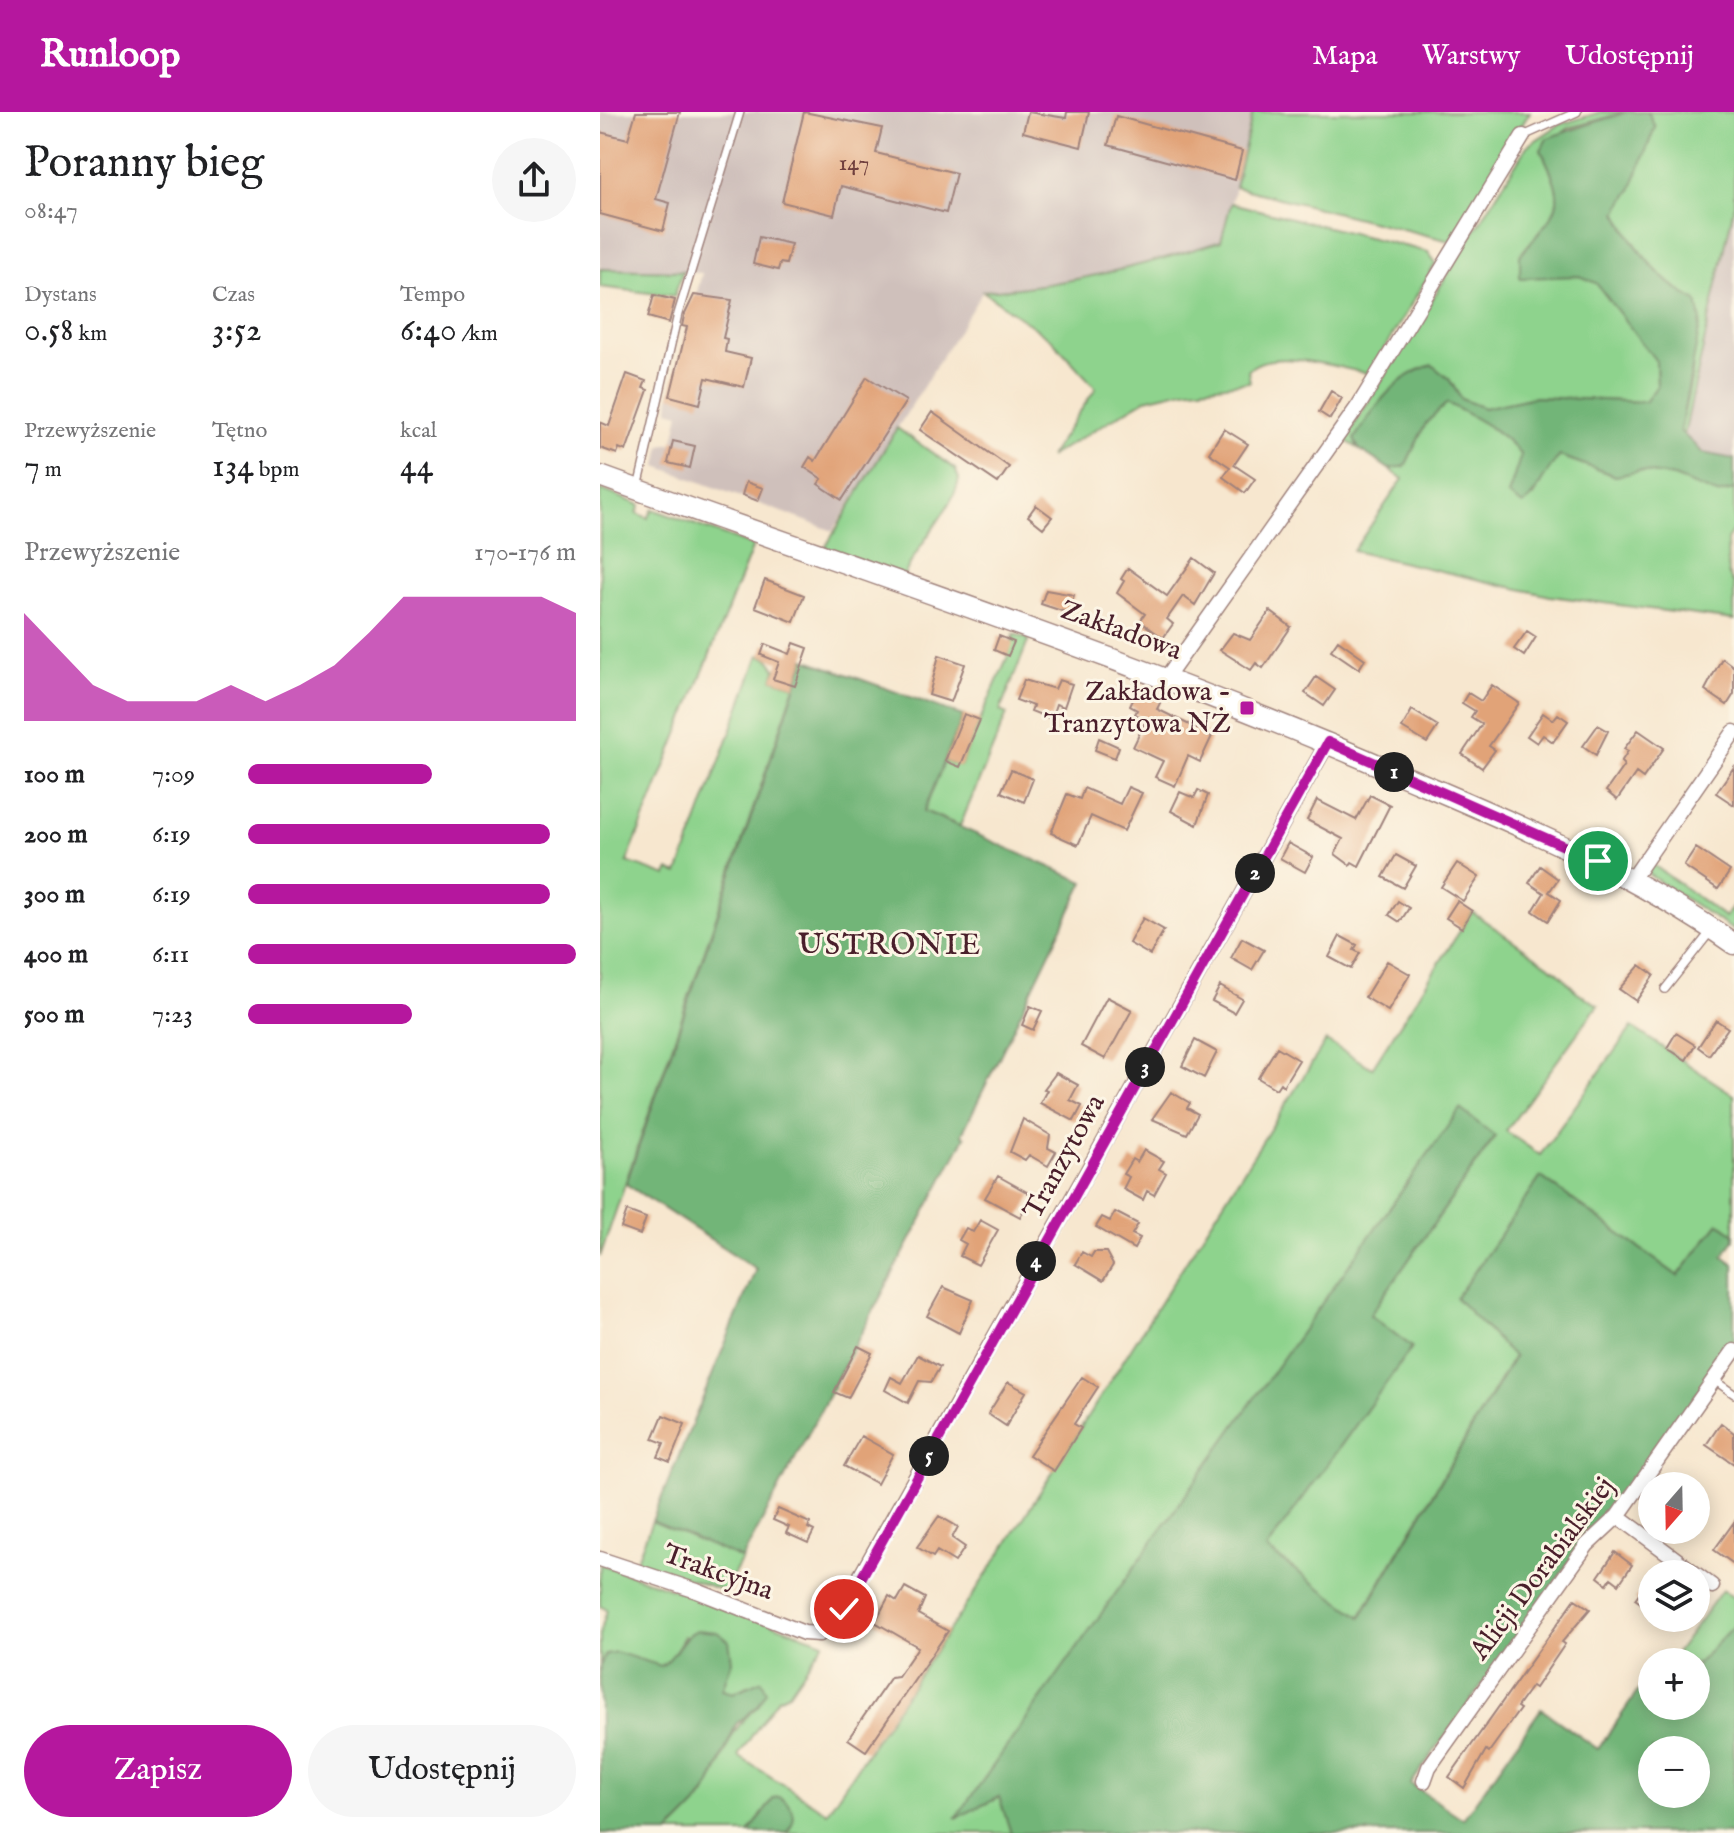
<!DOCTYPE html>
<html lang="pl">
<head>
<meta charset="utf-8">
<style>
  body { margin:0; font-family:"IM FELL English",serif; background:#f6f6f6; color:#202124; height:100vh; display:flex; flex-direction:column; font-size:30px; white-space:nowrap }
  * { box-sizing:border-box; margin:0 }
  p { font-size:26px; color:#757577 }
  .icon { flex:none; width:44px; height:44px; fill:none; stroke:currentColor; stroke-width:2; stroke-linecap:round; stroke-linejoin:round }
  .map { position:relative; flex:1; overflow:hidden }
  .details { display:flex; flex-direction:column; background:#fff; width:600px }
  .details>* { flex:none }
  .needle { width:52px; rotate:200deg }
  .fabs { position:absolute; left:1038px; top:1360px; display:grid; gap:16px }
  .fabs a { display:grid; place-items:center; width:72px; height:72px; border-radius:50%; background:#fff; box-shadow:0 4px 20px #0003; font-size:40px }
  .pin { position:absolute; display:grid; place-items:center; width:68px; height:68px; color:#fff; margin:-34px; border:4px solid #fff; border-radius:50%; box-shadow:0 2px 8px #0007 }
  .km { position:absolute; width:40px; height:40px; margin:-20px; border-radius:50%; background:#222; color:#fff; font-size:22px; line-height:40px; text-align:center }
  .round { display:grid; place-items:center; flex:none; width:84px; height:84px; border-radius:42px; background:#f6f6f6 }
  .summary { display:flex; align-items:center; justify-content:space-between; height:136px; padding:0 24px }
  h1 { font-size:44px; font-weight:600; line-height:60px }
  .figures { display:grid; grid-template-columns:repeat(3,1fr); gap:12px; height:136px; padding:8px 24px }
  .figures div { display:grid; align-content:center }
  .figures b { font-size:34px; font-weight:600 }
  .figures small { font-size:22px; font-weight:400 }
  .figures p { font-size:22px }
  .chart { height:224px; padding:16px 24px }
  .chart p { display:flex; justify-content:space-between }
  .chart svg { width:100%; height:144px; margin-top:8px; fill:#b5179e; opacity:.7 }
  .primary-button { display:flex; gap:16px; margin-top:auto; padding:16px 24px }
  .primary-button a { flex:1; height:92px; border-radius:48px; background:#b5179e; color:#fff; font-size:32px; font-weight:600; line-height:92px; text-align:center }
  .primary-button a+a { background:#f6f6f6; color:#202124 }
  ul { padding:0 24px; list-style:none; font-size:26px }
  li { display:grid; grid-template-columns:128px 96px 1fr; align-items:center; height:60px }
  li i { height:20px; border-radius:10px; background:#b5179e }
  header { display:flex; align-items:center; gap:48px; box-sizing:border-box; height:112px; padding:0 40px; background:#b5179e; color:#fff }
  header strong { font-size:38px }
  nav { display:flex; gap:44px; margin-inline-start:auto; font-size:28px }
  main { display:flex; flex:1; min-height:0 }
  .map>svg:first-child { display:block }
  .industrial { fill:#cfc0bb }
  .green { fill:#8ed38d; stroke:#6c795c; stroke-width:2 }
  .forest { fill:#72b578; stroke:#5e6a52; stroke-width:2; fill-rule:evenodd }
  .building { fill:#e1a378 }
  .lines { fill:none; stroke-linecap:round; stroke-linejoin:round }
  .lane-casing { stroke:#a0837d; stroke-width:10 }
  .street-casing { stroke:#a0837d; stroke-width:17 }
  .secondary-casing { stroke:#a0837d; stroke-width:23 }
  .lane { stroke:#fff; stroke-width:7 }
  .street { stroke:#fff; stroke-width:14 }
  .secondary { stroke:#fff; stroke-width:20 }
  .route-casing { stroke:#fff; stroke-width:16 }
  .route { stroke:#b5179e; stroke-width:10 }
  .poi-dot { fill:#b5179e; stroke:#fcf5e5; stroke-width:3 }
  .labels { text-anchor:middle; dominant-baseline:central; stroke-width:6; stroke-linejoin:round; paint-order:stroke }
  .number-label { font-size:24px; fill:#70403e }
  .street-label { font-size:28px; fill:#4a1f2b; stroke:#fcf5e5 }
  .poi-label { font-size:28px; fill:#4a1f2b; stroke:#fcf5e5; text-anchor:end }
  .neighbourhood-label { font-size:30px; letter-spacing:2px; fill:#4a1f2b; stroke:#fcf5e5 }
</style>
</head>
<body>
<header>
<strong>Runloop</strong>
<nav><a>Mapa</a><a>Warstwy</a><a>Udostępnij</a></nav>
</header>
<main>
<section class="details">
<div class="summary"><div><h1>Poranny bieg</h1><p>08:47</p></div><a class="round"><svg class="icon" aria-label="share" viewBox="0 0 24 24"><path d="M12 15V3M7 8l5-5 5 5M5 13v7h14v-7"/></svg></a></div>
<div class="figures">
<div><p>Dystans</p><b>0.58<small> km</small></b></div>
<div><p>Czas</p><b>3:52</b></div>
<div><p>Tempo</p><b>6:40<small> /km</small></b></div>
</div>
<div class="figures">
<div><p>Przewyższenie</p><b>7<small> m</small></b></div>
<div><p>Tętno</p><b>134<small> bpm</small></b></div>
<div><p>kcal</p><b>44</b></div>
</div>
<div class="chart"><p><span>Przewyższenie</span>170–176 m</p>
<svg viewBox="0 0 160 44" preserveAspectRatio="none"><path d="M0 44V11L10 22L20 33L30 38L40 38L50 38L60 33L70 38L80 33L90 27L100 17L110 6L120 6L130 6L140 6L150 6L160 11V44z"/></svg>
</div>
<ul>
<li><b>100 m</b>7:09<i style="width:56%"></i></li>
<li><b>200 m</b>6:19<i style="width:92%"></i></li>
<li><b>300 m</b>6:19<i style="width:92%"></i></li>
<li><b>400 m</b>6:11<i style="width:100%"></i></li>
<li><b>500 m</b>7:23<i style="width:50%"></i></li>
</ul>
<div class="primary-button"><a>Zapisz</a><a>Udostępnij</a></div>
</section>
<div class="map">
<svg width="1134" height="1721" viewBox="0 0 1134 1721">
  <rect width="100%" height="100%" fill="#fcf5e5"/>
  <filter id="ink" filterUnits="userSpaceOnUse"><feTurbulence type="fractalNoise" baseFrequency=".0125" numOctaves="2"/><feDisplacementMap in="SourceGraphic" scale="16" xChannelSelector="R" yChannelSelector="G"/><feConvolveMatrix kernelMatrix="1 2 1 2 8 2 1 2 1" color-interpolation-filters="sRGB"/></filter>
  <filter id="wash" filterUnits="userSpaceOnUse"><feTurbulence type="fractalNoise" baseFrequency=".006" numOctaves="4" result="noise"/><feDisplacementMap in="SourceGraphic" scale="32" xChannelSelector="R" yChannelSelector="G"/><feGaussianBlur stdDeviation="1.8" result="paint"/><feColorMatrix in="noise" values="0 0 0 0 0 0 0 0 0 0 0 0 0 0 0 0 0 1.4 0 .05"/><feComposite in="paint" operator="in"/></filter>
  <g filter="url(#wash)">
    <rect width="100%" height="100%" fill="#f7e7cf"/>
    <!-- industrial -->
    <path class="industrial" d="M0 0H653L622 129 545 153 423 176 383 179 233 419 57 354 61 333 73 331 76 320 80 301 69 298 70 284 102 161 0 157Z
      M1131 94H1134V347L1103 341 1084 323Z"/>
    <!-- green -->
    <path class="green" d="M653 0H930L850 129 635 75Z
      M1001 0H1026L969 16 941 38C971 99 957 96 920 143V166L979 163 996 171 1056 249 1057 274 1045 290 935 285 884 296 861 287 849 267 754 327 759 337 745 328 927 34 959 13Z
      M1048 0H1134V94L1084 323 1080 319 1092 263 1097 190C1059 169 1036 138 1017 100L1031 78 1055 15Z
      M631 91 828 140 836 151 769 262C742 256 668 234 648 259L650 270 584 278 546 287 449 345 496 276 452 228 383 179C465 174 543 154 621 129Z
      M0 157 83 159 74 184 0 175Z
      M847 291C874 305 903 319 921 344L908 383 934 385 947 357 960 344 1015 364 1040 359 1074 365 1117 382 1134 378V417L1127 428 1128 461 1134 473V508L950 484 753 439 803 367 789 357 805 354 826 311Z
      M297 316 355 357 359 367C356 392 316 434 304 464L225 436Z
      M0 377 40 393 37 401 48 406 53 397 153 434 27 750 67 764 69 758 78 762 159 543 169 547 176 557 173 567 195 574 0 1145Z
      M414 522 429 527 400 599 407 602 360 714 324 699 344 649 360 654 408 544Z
      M1052 752 1125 805 1134 793V819L1048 762Z
      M872 800 958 860 976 879 998 893 906 1019 940 1043 1032 915 1134 983V1122L1119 1111 1078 1164 941 1065 856 1186 914 1244 760 1505 666 1437 812 1235 770 1203 895 1025 860 998 358 1704 400 1685 411 1721H186L191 1715 174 1686 149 1721H69C84 1706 100 1692 110 1674 130 1638 123 1624 158 1594L147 1574 133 1581 122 1578 132 1549 84 1524 71 1548 61 1554 42 1549 0 1554V1521L7 1498 0 1494V1452L224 1530 189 1581 178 1586 138 1644 227 1700 407 1432 726 929 772 956Z
      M52 1409 142 1447 125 1479 36 1450Z
      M1122 1478 1134 1486V1514L1098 1553 1072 1547Z"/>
    <!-- forest -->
    <path class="forest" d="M1026 0H1048L1055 15 1031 78 1017 100C1036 138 1059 170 1097 189L1101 208 1080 319 1103 341 1134 347V378L1117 382 1074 365 1040 359 1016 364 960 344C944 359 940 380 923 393L908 383 921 343C903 319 873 305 847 291L826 311 805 354 789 357 759 337 754 327C774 296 794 264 832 253L849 267 861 287 884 296 935 285 1045 290 1057 274 1056 249 996 171 979 164 920 166V144C957 96 971 99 941 38L947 26Z
      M205 547 363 604 324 699 484 770 362 1022 365 1025 142 1447 52 1409 156 1157 26 1072Z
      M860 997 895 1024 770 1203 812 1235 666 1437 761 1505 914 1245 856 1186 941 1065 1078 1164 1119 1111 1134 1122V1128L1123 1144 1134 1152V1227L1027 1384 976 1441 811 1672 863 1707 941 1597 998 1637 1052 1559V1594H1096V1553L1134 1514V1721H411L399 1685 356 1706ZM1052 1638H1096V1682H1052Z
      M97 1518 117 1520 129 1529 132 1549 122 1578 133 1581 162 1568 167 1579 158 1594 136 1612 111 1672 96 1694 69 1721H0V1554L6 1542 16 1540 61 1554C77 1544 79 1526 97 1518Z
      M179 1685C195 1694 199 1707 186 1721H149L174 1686Z"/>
    <g id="blocks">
      <!-- building -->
      <path class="building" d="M36 0H80L56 87 70 91 63 119 0 102V20L28 27Z
        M204 0 282 16 276 41 356 61 346 101 241 74 234 103 182 90Z
        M428 0 466 6 467 0H489L481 35 423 20Z
        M516 4 642 39 635 68 508 33Z
        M159 125 191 132 186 152 180 151 178 158 153 152Z
        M54 183 75 188 69 211 48 205Z
        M94 183 132 188 123 226 127 227 125 240 151 246 144 275 106 266 100 292 70 284 87 215 82 214 84 204Z
        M27 262 46 269 43 276 48 278 26 339 19 336 17 342 0 336V310L9 314Z
        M267 265 306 289 242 388 218 372 222 367 204 355 210 345 215 349Z
        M731 279 742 286 730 307 719 300Z
        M332 300 409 355 398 371 320 318Z
        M624 317 648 332 634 353 655 367 645 381 623 365 630 355 609 341Z
        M73 329 95 334 90 356 68 351Z
        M146 370 163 376 158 389 142 383Z
        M436 393 452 405 443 416 428 404Z
        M594 446 614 461 595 493 583 484 567 507 573 512 563 526 540 509 545 502 517 481 524 469 521 467 528 456 567 484Z
        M165 468 204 483 194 510 155 495Z
        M446 478 474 483 468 501 441 492Z
        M670 499 691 515 663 556 656 551 651 558 620 538 633 521 650 528Z
        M927 519 936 525 924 544 914 537Z
        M399 524 414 530 408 544 394 538Z
        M738 528 765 547 759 557 731 538Z
        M194 531 208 536 195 574 173 567 179 550 161 543 165 532 190 542Z
        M339 543 365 552 351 590 329 583Z
        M1122 546 1134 555V582L1127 593 1105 578Z
        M716 565 735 578 724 594 705 581Z
        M424 568 455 577 459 568 472 572 464 595 456 592 451 607 431 599 433 594 416 588Z
        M892 573 919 591 889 634 895 638 882 656 862 642 882 612 871 605 875 599 862 591 868 581 881 589Z
        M538 578 561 589 557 597 612 624 600 650 588 644 575 674 555 665 563 649 533 635 546 608 535 602 537 598 530 594Z
        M812 598 838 614 827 631 802 616Z
        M943 601 953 608 958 602 968 609 953 630 943 623 937 631 927 624Z
        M364 602 380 608 360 655 345 649Z
        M998 613 1008 619 996 643 983 634Z
        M1038 618 1064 636 1043 666 1036 661 1017 688 1006 679 1024 653 1021 650 1028 639 1024 637Z
        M499 626 519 635 515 646 495 638Z
        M1134 655V693L1116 681Z
        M411 658 433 667 424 690 401 680Z
        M528 675 542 681 524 719 491 704 478 733 451 721 467 682 480 687 484 676 520 692Z
        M598 678 608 683 597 713 571 699 580 680 594 686Z
        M770 683 790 693 759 754 752 750 750 753 735 742 743 727 707 708 717 688 756 708Z
        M688 731 713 745 705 760 680 746Z
        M1096 736 1130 759 1118 777 1084 754Z
        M796 743 816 754 803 776 783 765Z
        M857 751 879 765 863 789 841 775Z
        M940 754 958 767 949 780 961 788 948 809 933 799 944 781 929 771Z
        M798 789 809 796 800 810 789 803Z
        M857 789 872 799 862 816 846 806Z
        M543 806 564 818 550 843 529 831Z
        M740 824 757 833 754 838 760 841 751 857 729 845Z
        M642 826 664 838 652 858 631 846Z
        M787 849 810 862 788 899 765 885Z
        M1040 853 1054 863 1036 889 1019 877Z
        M620 874 642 887 634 901 612 889Z
        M507 885 532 898 505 947 481 934Z
        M430 894 442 899 433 918 422 913Z
        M1116 908 1128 916 1109 943 1098 935Z
        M1076 921 1095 933 1086 948 1067 936Z
        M595 928 617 940 604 966 582 954Z
        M677 935 699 948 683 974 680 971 676 977 658 966Z
        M456 961 478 973 470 988 482 994 474 1009 440 991 447 978 444 977Z
        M571 980 590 991 587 996 598 1002 587 1022 552 1007Z
        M423 1007 450 1023 448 1036 456 1040 448 1054 429 1043 425 1048 410 1040Z
        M544 1038 564 1049 559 1057 566 1061 554 1083 547 1079 543 1088 523 1077 529 1065 523 1062 532 1047 537 1050Z
        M398 1064 432 1083 420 1105 385 1086Z
        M27 1099 46 1106 40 1123 21 1116Z
        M515 1100 538 1112 532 1122 540 1126 534 1137 496 1115 502 1105 510 1109Z
        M380 1108 398 1118 378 1153 360 1144 366 1132 359 1128 366 1116 373 1120Z
        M482 1140 491 1145 494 1140H506L513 1153 503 1169 475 1152Z
        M343 1175 373 1188 359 1221 327 1204Z
        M258 1234 272 1241 248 1286 234 1280Z
        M318 1243 340 1255 331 1270 319 1269 308 1291 285 1278 291 1265 302 1271Z
        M482 1265 498 1275 474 1312 481 1316 454 1359 429 1343Z
        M408 1270 426 1280 406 1314 388 1302Z
        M63 1303 85 1312 70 1350 58 1345 64 1331 53 1327Z
        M1121 1311 1134 1321V1352L1106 1333Z
        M261 1324 293 1342 277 1372 244 1354Z
        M178 1397 210 1411 208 1416 214 1419 208 1431 186 1421 189 1415 173 1408Z
        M339 1404 358 1415 352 1426 365 1435 355 1450 337 1439 333 1445 317 1435Z
        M1134 1410V1452L1114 1438Z
        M1015 1440 1032 1453 1019 1472 1011 1466 1007 1472 998 1465Z
        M1052 1463V1499L1035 1487Z
        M305 1475 325 1486 318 1502 348 1519 266 1639 248 1627 291 1565 298 1564 318 1535 275 1510 289 1484 297 1489Z
        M975 1487 990 1497 962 1530 965 1532 935 1576 932 1574 917 1595 920 1597 889 1640 886 1638 864 1676 849 1665Z"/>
    </g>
  </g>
  <g filter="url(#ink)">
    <use href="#blocks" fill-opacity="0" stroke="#a0837d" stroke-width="2"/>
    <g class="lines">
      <!-- lane casing -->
      <g class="lane-casing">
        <path id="lane" d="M923 24 977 0
          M38 376 78 202 140 0
          M1065 877 1111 819
          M1114 1268 1134 1282"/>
      </g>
      <!-- street casing -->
      <g class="street-casing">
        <path id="street" d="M567 565 759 293 923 24
          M1033 766 1134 620
          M1018 1404 1112 1474
          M0 1447 97 1479 204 1521 219 1522 232 1515 728 630
          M824 1669 829 1655 987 1433 1018 1404 1134 1239"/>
      </g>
      <!-- secondary casing -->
      <g class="secondary-casing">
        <path id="secondary" d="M0 364C267 461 538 548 799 662 916 712 1029 758 1134 832"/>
      </g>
      <!-- lane -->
      <use href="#lane" class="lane"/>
      <!-- street -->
      <use href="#street" class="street"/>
      <!-- secondary -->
      <use href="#secondary" class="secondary"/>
    </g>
  </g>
  <g class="lines" filter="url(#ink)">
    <!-- route casing -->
    <g class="route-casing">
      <path id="route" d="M244 1497 728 630 998 749"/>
    </g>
    <!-- route -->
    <use href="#route" class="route"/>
  </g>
  <!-- markers -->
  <rect class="poi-dot" x="639" y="588" width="16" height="16" rx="4"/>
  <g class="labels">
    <!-- number labels -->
    <g class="number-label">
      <text x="254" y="51">147</text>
    </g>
    <!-- street labels -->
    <g class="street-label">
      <text transform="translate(521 519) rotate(20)">Zakładowa</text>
      <text transform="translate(465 1045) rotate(-61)">Tranzytowa</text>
      <text transform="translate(943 1457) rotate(-53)">Alicji Dorabialskiej</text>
      <text transform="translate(118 1461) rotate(20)">Trakcyjna</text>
    </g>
    <!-- poi labels -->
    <g class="poi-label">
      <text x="631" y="580">Zakładowa -<tspan x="631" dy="32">Tranzytowa NŻ</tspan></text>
    </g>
    <!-- neighbourhood labels -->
    <g class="neighbourhood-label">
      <text x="290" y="834">USTRONIE</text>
    </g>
  </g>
</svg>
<div class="fabs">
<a><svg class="needle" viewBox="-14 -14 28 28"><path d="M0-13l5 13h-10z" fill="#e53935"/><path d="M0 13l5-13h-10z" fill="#757577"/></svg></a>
<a><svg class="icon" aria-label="layers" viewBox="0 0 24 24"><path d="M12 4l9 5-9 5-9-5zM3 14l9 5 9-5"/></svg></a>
<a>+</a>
<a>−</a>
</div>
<div class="pin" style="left:998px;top:749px;background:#1e9e55"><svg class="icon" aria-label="arrive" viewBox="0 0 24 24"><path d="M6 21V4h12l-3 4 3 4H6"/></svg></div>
<div class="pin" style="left:244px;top:1497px;background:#d93025"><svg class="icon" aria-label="check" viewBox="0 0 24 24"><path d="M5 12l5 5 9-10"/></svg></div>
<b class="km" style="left:794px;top:660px">1</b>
<b class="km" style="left:655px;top:761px">2</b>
<b class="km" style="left:545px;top:955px">3</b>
<b class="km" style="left:436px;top:1149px">4</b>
<b class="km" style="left:329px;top:1344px">5</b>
</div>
</main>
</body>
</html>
